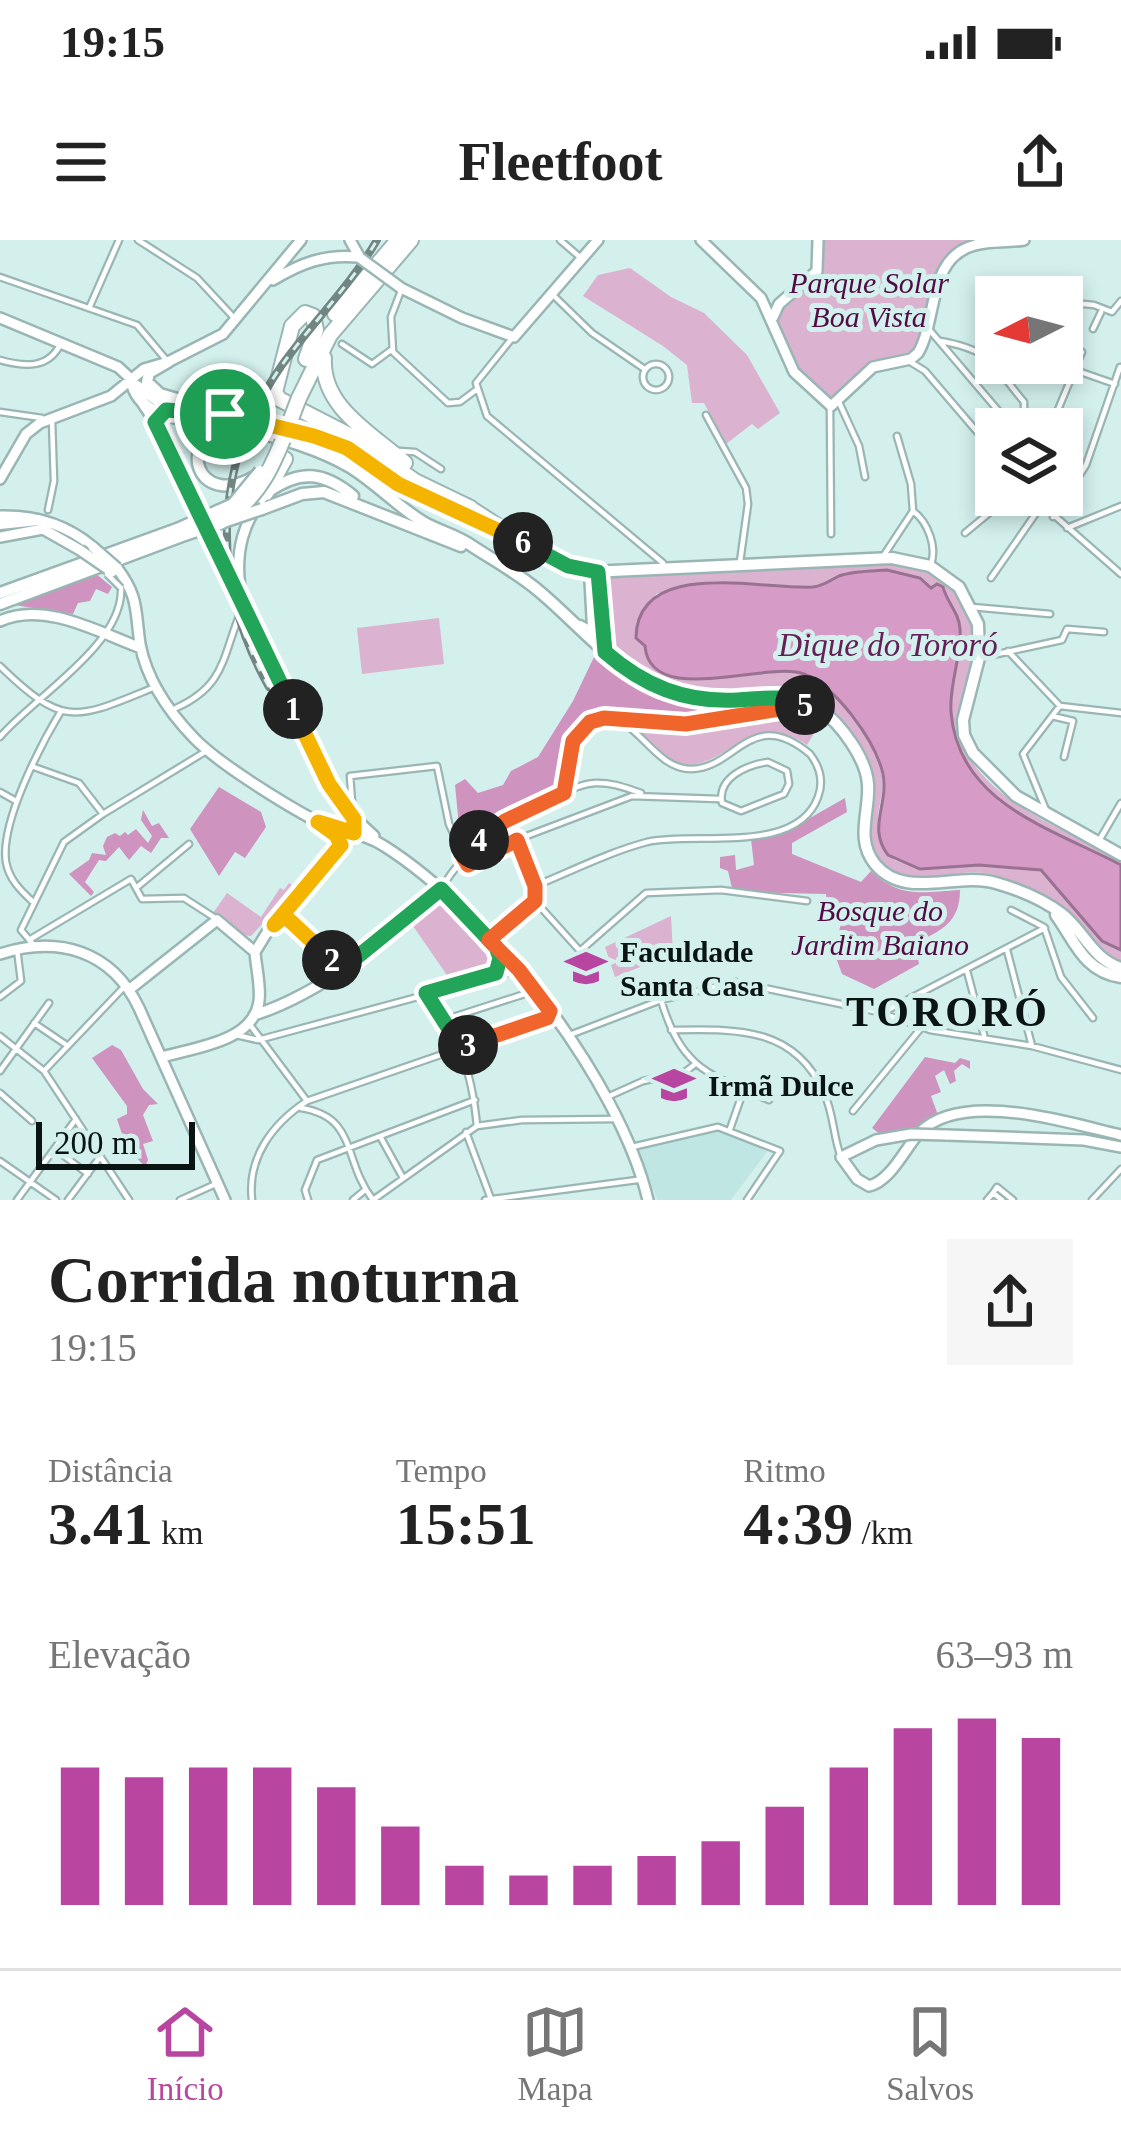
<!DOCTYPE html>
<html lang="pt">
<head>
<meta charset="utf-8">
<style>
  body { margin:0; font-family:Georgia,serif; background:#f6f6f6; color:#222; height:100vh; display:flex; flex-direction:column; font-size:45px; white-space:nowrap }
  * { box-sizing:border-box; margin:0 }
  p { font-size:39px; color:#767676 }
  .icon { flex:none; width:66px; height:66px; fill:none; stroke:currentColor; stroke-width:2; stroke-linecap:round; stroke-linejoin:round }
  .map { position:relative; height:960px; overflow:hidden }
  .drawer { display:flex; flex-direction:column; background:#fff; flex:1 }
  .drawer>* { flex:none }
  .needle { width:78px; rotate:264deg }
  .fabs { position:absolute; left:975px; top:36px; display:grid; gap:24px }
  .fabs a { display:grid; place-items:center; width:108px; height:108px; border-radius:0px; background:#fff; box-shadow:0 6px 18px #0003; font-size:60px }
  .scale { position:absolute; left:36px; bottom:30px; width:159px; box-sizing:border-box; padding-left:12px; border:6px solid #091413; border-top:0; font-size:33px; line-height:42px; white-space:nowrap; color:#091413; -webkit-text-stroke:9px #d3f0ed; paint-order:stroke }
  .pin { position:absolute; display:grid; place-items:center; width:102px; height:102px; color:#fff; margin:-51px; border:6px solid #fff; border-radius:50%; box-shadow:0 3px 12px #0007 }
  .km { position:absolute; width:60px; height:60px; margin:-30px; border-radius:50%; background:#222; color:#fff; font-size:33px; line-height:60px; text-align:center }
  .round { display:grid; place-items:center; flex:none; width:126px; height:126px; border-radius:0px; background:#f6f6f6 }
  .head { display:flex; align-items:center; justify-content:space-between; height:204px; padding:0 48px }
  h1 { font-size:66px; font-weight:700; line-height:90px }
  .stats { display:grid; grid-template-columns:repeat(3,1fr); gap:18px; height:204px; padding:12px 48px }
  .stats div { display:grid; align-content:center }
  .stats b { font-size:60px; font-weight:700 }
  .stats small { font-size:33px; font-weight:400 }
  .stats p { font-size:33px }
  .chart { height:336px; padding:24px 48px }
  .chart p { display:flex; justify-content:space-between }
  .chart svg { width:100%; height:216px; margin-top:12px; stroke:#b846a0; stroke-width:6 }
  .status { display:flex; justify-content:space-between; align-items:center; height:84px; padding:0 60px; background:#fff; direction:ltr }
  .status svg { height:33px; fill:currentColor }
  header { display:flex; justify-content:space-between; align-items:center; height:156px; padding:0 48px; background:#fff; font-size:54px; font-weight:700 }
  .menu { display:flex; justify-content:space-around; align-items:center; height:168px; border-top:3px solid #e0e0e0; background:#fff; font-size:33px; color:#767676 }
  .menu a { display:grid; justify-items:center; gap:6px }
  .menu .current { color:#b846a0 }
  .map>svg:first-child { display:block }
  .built { fill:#bfe6e3 }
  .green { fill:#dbb2cf }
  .forest { fill:#ce93be }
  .water { fill:#d79bc7; stroke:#997291; stroke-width:3 }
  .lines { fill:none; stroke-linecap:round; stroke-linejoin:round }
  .street-casing { stroke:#9ab6b4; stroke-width:9 }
  .secondary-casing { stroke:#9ab6b4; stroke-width:14 }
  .primary-casing { stroke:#9ab6b4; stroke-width:15 }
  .highway-casing { stroke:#9ab6b4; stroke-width:18 }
  .street { stroke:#fff; stroke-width:4.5 }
  .secondary { stroke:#fff; stroke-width:9 }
  .primary { stroke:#fff; stroke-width:10 }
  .highway { stroke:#fff; stroke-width:14 }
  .rail-casing { stroke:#718583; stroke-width:8 }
  .rail { stroke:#d3f0ed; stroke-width:3; stroke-dasharray:9; stroke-linecap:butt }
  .street-bridge-casing { stroke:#9ab6b4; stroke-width:9; stroke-linecap:butt }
  .secondary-bridge-casing { stroke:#9ab6b4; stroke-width:14; stroke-linecap:butt }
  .primary-bridge-casing { stroke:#9ab6b4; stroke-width:15; stroke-linecap:butt }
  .highway-bridge-casing { stroke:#9ab6b4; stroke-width:18; stroke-linecap:butt }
  .street-bridge { stroke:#fff; stroke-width:4.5 }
  .secondary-bridge { stroke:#fff; stroke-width:9 }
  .primary-bridge { stroke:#fff; stroke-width:10 }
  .highway-bridge { stroke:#fff; stroke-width:14 }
  .split-1-casing { stroke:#fff; stroke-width:24 }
  .split-2-casing { stroke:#fff; stroke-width:24 }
  .split-3-casing { stroke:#fff; stroke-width:24 }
  .split-4-casing { stroke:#fff; stroke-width:24 }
  .split-5-casing { stroke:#fff; stroke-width:24 }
  .split-6-casing { stroke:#fff; stroke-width:24 }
  .split-7-casing { stroke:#fff; stroke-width:24 }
  .split-1 { stroke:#22a559; stroke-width:15 }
  .split-2 { stroke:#f5b400; stroke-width:15 }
  .split-3 { stroke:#22a559; stroke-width:15 }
  .split-4 { stroke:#f0652b; stroke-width:15 }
  .split-5 { stroke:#f0652b; stroke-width:15 }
  .split-6 { stroke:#22a559; stroke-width:15 }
  .split-7 { stroke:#f5b400; stroke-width:15 }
  .labels { text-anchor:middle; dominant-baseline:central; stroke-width:10; stroke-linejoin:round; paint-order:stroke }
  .park-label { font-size:30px; font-style:italic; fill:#520b45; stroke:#d3f0ed }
  .poi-label { font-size:30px; font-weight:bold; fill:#091413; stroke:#d3f0ed; text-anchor:start }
  .water-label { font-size:33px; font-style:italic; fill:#642057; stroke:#d3f0ed }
  .district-label { font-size:42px; font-weight:bold; letter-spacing:3px; fill:#091413; stroke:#d3f0ed }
</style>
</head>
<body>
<div class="status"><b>19:15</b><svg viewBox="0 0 49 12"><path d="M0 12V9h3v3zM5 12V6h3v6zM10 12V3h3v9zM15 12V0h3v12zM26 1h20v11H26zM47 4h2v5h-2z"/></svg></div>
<header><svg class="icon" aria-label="menu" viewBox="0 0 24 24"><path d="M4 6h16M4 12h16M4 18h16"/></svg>Fleetfoot<svg class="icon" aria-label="share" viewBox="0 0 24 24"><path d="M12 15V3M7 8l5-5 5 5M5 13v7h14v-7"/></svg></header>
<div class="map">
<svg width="1121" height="960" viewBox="0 0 1121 960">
  <rect width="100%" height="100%" fill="#d3f0ed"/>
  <!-- built -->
  <path class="built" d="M718 891 769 909 731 960H657L638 908Z"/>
  <!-- green -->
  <path class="green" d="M821 0H971C924 15 933 82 910 116L875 121 840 157 833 159C823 152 811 145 802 137 788 125 770 86 781 68 800 37 826 46 821 0Z
    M630 28 671 57 704 73 747 115 780 173 758 189 752 184 726 204 704 163H692L687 125 663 106 583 56 598 35Z
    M892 323C920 327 946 333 961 360 965 368 971 376 974 384 987 422 946 463 961 501 985 562 1068 592 1121 619V625C1051 592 957 560 951 469 948 428 955 387 943 347L931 348 920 338 887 330 838 337 818 347 713 341 684 345 656 354 638 384 636 398 645 406C650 469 766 420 802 434 840 448 870 494 881 532 886 547 879 562 878 577 878 591 888 607 894 620L920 629 979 625 1041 630 1102 701 1121 710V723L1112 721C1076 686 1044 651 994 635 956 623 912 656 880 625 856 602 871 574 867 546 864 516 831 474 806 457 785 442 724 455 697 453 656 450 631 428 600 404V335Z
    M439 378 444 424 362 434 357 388Z
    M807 469 822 480 807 505C748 464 721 541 671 522 658 517 646 501 635 491L638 486Z
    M289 643 296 648 251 696 241 695 213 673 227 653 261 677 280 648 284 650Z
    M440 658 497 718 492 729 451 741 411 683Z
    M671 676 673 714 615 737 605 707Z"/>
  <!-- forest -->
  <path class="forest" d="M90 329 112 347 108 354 96 349 90 361 78 363 73 374 14 365 27 354Z
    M594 417C603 421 608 429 616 435 661 468 711 459 762 464L688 478 606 473 585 476 570 493 560 535 552 551 489 580 461 606 455 545 465 539 478 553 503 545 511 531 538 517 573 461Z
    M219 547 261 572 266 587 245 618 235 612 219 636 190 589Z
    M845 558 847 572 792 603V614L861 642 871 631C900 659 922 652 960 650 960 682 942 690 916 703L919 724 874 749 842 734 834 712 843 675 828 671 826 654 733 652 728 631 720 628V617L735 615 736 630 754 625 751 599 796 586Z
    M143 570 152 586 159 583 169 598H161L151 613 141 606 129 620 119 607 106 621 99 620 85 642 94 652 91 656 69 634 89 620 92 613 106 615 103 606 107 597 115 593 120 596 125 592 128 595 136 589 148 603 152 596 141 580Z
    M112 805 121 810 143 849 158 864 149 865 143 875 153 901 143 904 148 920 145 927 129 909 132 903 123 897 117 879 127 874V866L92 818Z
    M925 817 955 823 960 818 970 821V829L962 824 954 831 956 841 950 844 944 830 935 836 941 852 931 856 938 875 918 887 880 894 872 888Z"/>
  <!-- water -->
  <path class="water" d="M887 330 920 338 931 348 937 344 943 347C947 363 959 372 960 389 962 416 949 443 951 472 958 564 1053 589 1121 625V710L1102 701 1041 630 979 625 920 629 888 615C867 588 889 564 883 534 875 500 836 447 804 434 767 420 650 469 645 406L636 398C637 317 761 350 813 347 824 346 830 340 839 336 853 331 872 331 887 330Z"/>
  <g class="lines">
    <!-- street casing -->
    <g class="street-casing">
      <path id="street" d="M138 0 197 38 236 80
        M560 0 582 19
        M0 37 137 85 168 122
        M402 48 391 77 393 112 448 163 460 162 476 150
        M552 54 592 93 643 128
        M1062 62 1094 65 1112 72 1121 61
        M90 66 119 0
        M927 87 1013 188
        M1093 89 1101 72
        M513 97 476 143 487 176 663 323
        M940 101C992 110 992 124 1024 162V174L1015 189
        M342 104 372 124 391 110
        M0 120C25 127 49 129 61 103
        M912 123 925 131 996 214
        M643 137a13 13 0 1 1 26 0a13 13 0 1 1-26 0Z
        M1075 130 1115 144
        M838 160 859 206 865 237
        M830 168 831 294
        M0 172 42 178
        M706 175 746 248 748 264 740 322
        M1050 189 1082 112
        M399 211 415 212 441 229
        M1031 255 1121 334
        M48 270 54 241 52 180
        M913 271C928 282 937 307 931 324
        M1053 277 1086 225 1120 127
        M1067 288 1121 266
        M965 293 1011 255
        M882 318 913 271 911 244 897 196
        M991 338 1041 266
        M972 367 1050 374
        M1008 411 1060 466 1121 473
        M979 418 1062 400 1067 389 1104 392
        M0 426C65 489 76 479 155 447
        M176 468C227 445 222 415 242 369
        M1052 476 1073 481 1064 517
        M0 497C33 458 124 404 121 348
        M768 522 787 531 789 544 784 554 741 571 722 563C717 538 746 525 768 522Z
        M34 527 79 543 103 574
        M0 552 16 561
        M1046 570 1023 514 1059 467
        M353 574 350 536 437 526 449 584 468 625 516 600 632 556 719 559
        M1100 599 1121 563
        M535 646C572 631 609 612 647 602 693 591 797 616 818 557 824 541 820 527 810 514 751 465 736 529 691 529 651 529 635 468 596 479 567 488 567 528 564 552
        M136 648 189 604
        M441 649C468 604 503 581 550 559 564 553 579 544 595 543 611 542 626 548 641 553
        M32 661C20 650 9 639 6 622 0 583 40 506 61 471
        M535 661 580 711 646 653 721 650 807 661
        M1011 670 1044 687 1061 737 1093 778
        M285 676 339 730
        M492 697 535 661V646L516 600
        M29 700 131 639 142 659 184 658 215 678
        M32 703 21 690 64 602 103 574 208 510
        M1007 710 1032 806
        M967 731 984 795
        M496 733 501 722 497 711
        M427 755C460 806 471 824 477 886
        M0 757 21 741 17 709
        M912 759 921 788
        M661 760C682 829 707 834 769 860
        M884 772 1045 688
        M444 780 534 751
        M34 783 68 806
        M251 786 307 861
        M671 790C735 789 795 786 824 853 834 874 833 897 841 917
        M236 795 258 800 514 731
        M0 796 44 831 129 960
        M567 796 661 760 735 742 879 772 930 790 1032 806 1121 830
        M0 831 49 763
        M44 831 123 748
        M0 853 32 881
        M605 858 643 841 685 832 694 825
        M301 868C358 877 342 920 373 960
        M853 871 921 788
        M730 889 744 849
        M466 892 491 959
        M381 898 403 938
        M632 907 718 887 780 911 747 960
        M55 909 88 934
        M0 921 56 960
        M993 953 997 947 1013 960
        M17 960 76 879
        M68 960 100 917
        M180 960 218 943
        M252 960C247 918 272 884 307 861L547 778 549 771
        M308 960 305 950 317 920 475 860
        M353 960 365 950
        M373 960 477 886 522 880 617 879
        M485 960 637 940
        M987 960 993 953 1002 960
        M1092 960 1121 929"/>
    </g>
    <!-- secondary casing -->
    <g class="secondary-casing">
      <path id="secondary" d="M350 0 360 18
        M701 0 761 58 794 132 831 166 873 127 911 119 918 113C938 79 927 17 975 5 991 0 1008 3 1024 0
        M273 40C301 23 325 14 358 17
        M401 48 462 78 514 97 598 0
        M773 77 779 64 817 31 818 0
        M0 78 118 127 131 139
        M143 164 155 182 330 544 347 571 374 596
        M0 239 26 194 40 183 111 156 144 129 168 122 223 94 301 0
        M0 276C36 275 66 284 93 307
        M0 297 43 289 80 310
        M117 328C139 357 135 370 140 404 147 441 169 472 194 498 219 524 283 563 316 581 337 592 363 592 384 606 489 672 619 839 648 960
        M240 348C235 311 243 282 266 253
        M0 381C45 361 98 392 141 408
        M255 712 274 681 341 606 339 599 328 589
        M0 714C59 695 112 711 139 768L225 960
        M130 749 217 680 255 712
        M254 775C316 756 396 696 441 649
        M162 817C193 808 254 802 259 761 261 746 256 727 255 712
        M946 895 1084 900 1121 907
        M876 900 841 917 857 939 869 946C891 941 905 908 920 892 963 849 1068 883 1121 895"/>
    </g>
    <!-- primary casing -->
    <g class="primary-casing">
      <path id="primary" d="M168 122 149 133 147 142 160 154 177 159
        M131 139C139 187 202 177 238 187 275 197 316 207 350 227 376 243 397 266 423 282 438 291 457 295 472 306 495 321 519 334 540 352 584 389 620 437 677 455 719 468 786 443 820 469 841 484 866 518 868 544 870 572 855 599 875 624 905 661 957 631 996 643 1017 649 1044 660 1062 674 1084 691 1092 719 1121 728
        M137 146 158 161 208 170 327 200 347 208 398 244 510 294 568 326 590 332 892 318 930 326 959 347 978 384 979 418 963 480 964 495 973 513 1016 556 1121 615
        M232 189C173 197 197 270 254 237
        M269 251C301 229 324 232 353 256
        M262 269 302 254 324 252 461 306
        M0 284 38 280
        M598 332 605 412
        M0 353 177 289
        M0 364 182 296
        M580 386 589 391 593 387 590 332
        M621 481 686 484 808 465
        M1056 675C1075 701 1084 732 1121 737"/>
    </g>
    <!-- highway casing -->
    <g class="highway-casing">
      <path id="highway" d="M335 74 398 0
        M324 118C321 167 372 194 405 223
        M306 119 316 90 313 76 305 73 292 86 275 152 279 159 351 196 415 241 471 268
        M299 158 330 95 411 0
        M266 253 285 219
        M467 266 510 294"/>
    </g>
    <!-- street -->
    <use href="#street" class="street"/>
    <!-- secondary -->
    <use href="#secondary" class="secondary"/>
    <!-- primary -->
    <use href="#primary" class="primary"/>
    <!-- highway -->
    <use href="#highway" class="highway"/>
    <!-- rail casing -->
    <g class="rail-casing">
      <path id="rail" d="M269 447C210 343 212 225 282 125 312 83 351 45 377 0"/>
    </g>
    <!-- rail -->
    <use href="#rail" class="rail"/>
    <!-- street-bridge casing -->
    <g class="street-bridge-casing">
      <path id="street-bridge" d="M107 334 121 348"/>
    </g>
    <!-- secondary-bridge casing -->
    <g class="secondary-bridge-casing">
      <path id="secondary-bridge" d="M360 18 401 48
        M93 307 117 328
        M80 310 112 332
        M876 900 911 894 946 895"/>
    </g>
    <!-- primary-bridge casing -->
    <g class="primary-bridge-casing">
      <path id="primary-bridge" d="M177 289 233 264 260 231
        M182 296 262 269"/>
    </g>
    <!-- highway-bridge casing -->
    <g class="highway-bridge-casing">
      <path id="highway-bridge" d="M220 282C268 255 280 206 299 158"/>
    </g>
    <!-- street-bridge -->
    <use href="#street-bridge" class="street-bridge"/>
    <!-- secondary-bridge -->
    <use href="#secondary-bridge" class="secondary-bridge"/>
    <!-- primary-bridge -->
    <use href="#primary-bridge" class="primary-bridge"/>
    <!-- highway-bridge -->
    <use href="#highway-bridge" class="highway-bridge"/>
  </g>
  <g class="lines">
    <!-- split-1 casing -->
    <g class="split-1-casing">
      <path id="split-1" d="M225 174 166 170 155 182 293 469"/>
    </g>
    <!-- split-2 casing -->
    <g class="split-2-casing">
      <path id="split-2" d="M293 469 329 544 354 579V593L318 582 336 595 341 605 274 685 285 676 332 720"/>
    </g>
    <!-- split-3 casing -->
    <g class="split-3-casing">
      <path id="split-3" d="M332 720 339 730 351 722 441 649 496 707 500 718 496 733 426 753 461 808 468 805"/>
    </g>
    <!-- split-4 casing -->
    <g class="split-4-casing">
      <path id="split-4" d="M468 805 547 778 550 771 519 730 489 700 535 661V646L517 600 468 625 463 617 479 600"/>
    </g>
    <!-- split-5 casing -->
    <g class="split-5-casing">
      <path id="split-5" d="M479 600 505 581 564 553 573 501 590 482 604 478 686 484 805 465"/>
    </g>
    <!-- split-6 casing -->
    <g class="split-6-casing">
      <path id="split-6" d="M523 302 568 326 598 332 605 412C644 446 685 463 738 460 764 458 789 455 814 465H805"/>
    </g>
    <!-- split-7 casing -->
    <g class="split-7-casing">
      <path id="split-7" d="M225 174 314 196 347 208 398 244 523 302"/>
    </g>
    <!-- split-1 -->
    <use href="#split-1" class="split-1"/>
    <!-- split-2 -->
    <use href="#split-2" class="split-2"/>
    <!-- split-3 -->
    <use href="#split-3" class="split-3"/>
    <!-- split-4 -->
    <use href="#split-4" class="split-4"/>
    <!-- split-5 -->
    <use href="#split-5" class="split-5"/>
    <!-- split-6 -->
    <use href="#split-6" class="split-6"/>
    <!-- split-7 -->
    <use href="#split-7" class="split-7"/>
  </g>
  <!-- icons -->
  <defs>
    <g id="university-bare" transform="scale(3.24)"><path d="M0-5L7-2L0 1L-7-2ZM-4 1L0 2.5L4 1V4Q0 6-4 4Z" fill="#b846a0" stroke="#d3f0ed" stroke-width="2.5" paint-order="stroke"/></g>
  </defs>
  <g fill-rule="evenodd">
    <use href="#university-bare" x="586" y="728"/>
    <use href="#university-bare" x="674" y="845"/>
  </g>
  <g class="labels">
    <!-- park labels -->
    <g class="park-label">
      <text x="869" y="42">Parque Solar<tspan x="869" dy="34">Boa Vista</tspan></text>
      <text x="880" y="670">Bosque do<tspan x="880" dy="34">Jardim Baiano</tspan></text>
    </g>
    <!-- poi labels -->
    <g class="poi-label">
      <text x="620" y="711">Faculdade<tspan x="620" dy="34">Santa Casa</tspan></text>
      <text x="708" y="845">Irmã Dulce</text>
    </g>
    <!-- water labels -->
    <g class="water-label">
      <text x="888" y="405">Dique do Tororó</text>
    </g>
    <!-- district labels -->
    <g class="district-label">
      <text x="948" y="772">TORORÓ</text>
    </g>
  </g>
</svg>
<div class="fabs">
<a><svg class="needle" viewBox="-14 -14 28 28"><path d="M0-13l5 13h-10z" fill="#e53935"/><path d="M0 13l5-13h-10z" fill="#767676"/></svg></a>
<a><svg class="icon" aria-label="layers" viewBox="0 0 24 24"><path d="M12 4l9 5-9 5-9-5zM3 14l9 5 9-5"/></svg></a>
</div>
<div class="scale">200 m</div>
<div class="pin" style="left:225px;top:174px;background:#1e9e55"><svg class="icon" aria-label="arrive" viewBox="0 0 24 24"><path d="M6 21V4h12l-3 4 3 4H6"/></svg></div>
<b class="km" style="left:293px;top:469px">1</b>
<b class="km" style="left:332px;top:720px">2</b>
<b class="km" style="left:468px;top:805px">3</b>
<b class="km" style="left:479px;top:600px">4</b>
<b class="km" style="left:805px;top:465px">5</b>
<b class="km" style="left:523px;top:302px">6</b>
</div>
<section class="drawer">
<div class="head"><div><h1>Corrida noturna</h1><p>19:15</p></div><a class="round"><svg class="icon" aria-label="share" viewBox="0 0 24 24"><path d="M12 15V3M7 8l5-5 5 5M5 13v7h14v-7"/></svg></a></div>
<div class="stats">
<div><p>Distância</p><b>3.41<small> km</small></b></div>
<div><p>Tempo</p><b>15:51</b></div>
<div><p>Ritmo</p><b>4:39<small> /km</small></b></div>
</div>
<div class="chart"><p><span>Elevação</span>63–93 m</p>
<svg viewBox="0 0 160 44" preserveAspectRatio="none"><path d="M5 44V16M15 44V18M25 44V16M35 44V16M45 44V20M55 44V28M65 44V36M75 44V38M85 44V36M95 44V34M105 44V31M115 44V24M125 44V16M135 44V8M145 44V6M155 44V10"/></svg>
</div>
</section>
<nav class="menu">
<a class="current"><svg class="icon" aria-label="home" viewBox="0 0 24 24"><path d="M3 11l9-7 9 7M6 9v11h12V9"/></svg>Início</a>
<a><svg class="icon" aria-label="map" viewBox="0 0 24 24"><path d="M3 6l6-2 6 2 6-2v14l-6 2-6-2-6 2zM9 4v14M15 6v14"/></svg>Mapa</a>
<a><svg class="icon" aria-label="saved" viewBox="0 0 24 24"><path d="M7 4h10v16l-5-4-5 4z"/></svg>Salvos</a>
</nav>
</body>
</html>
